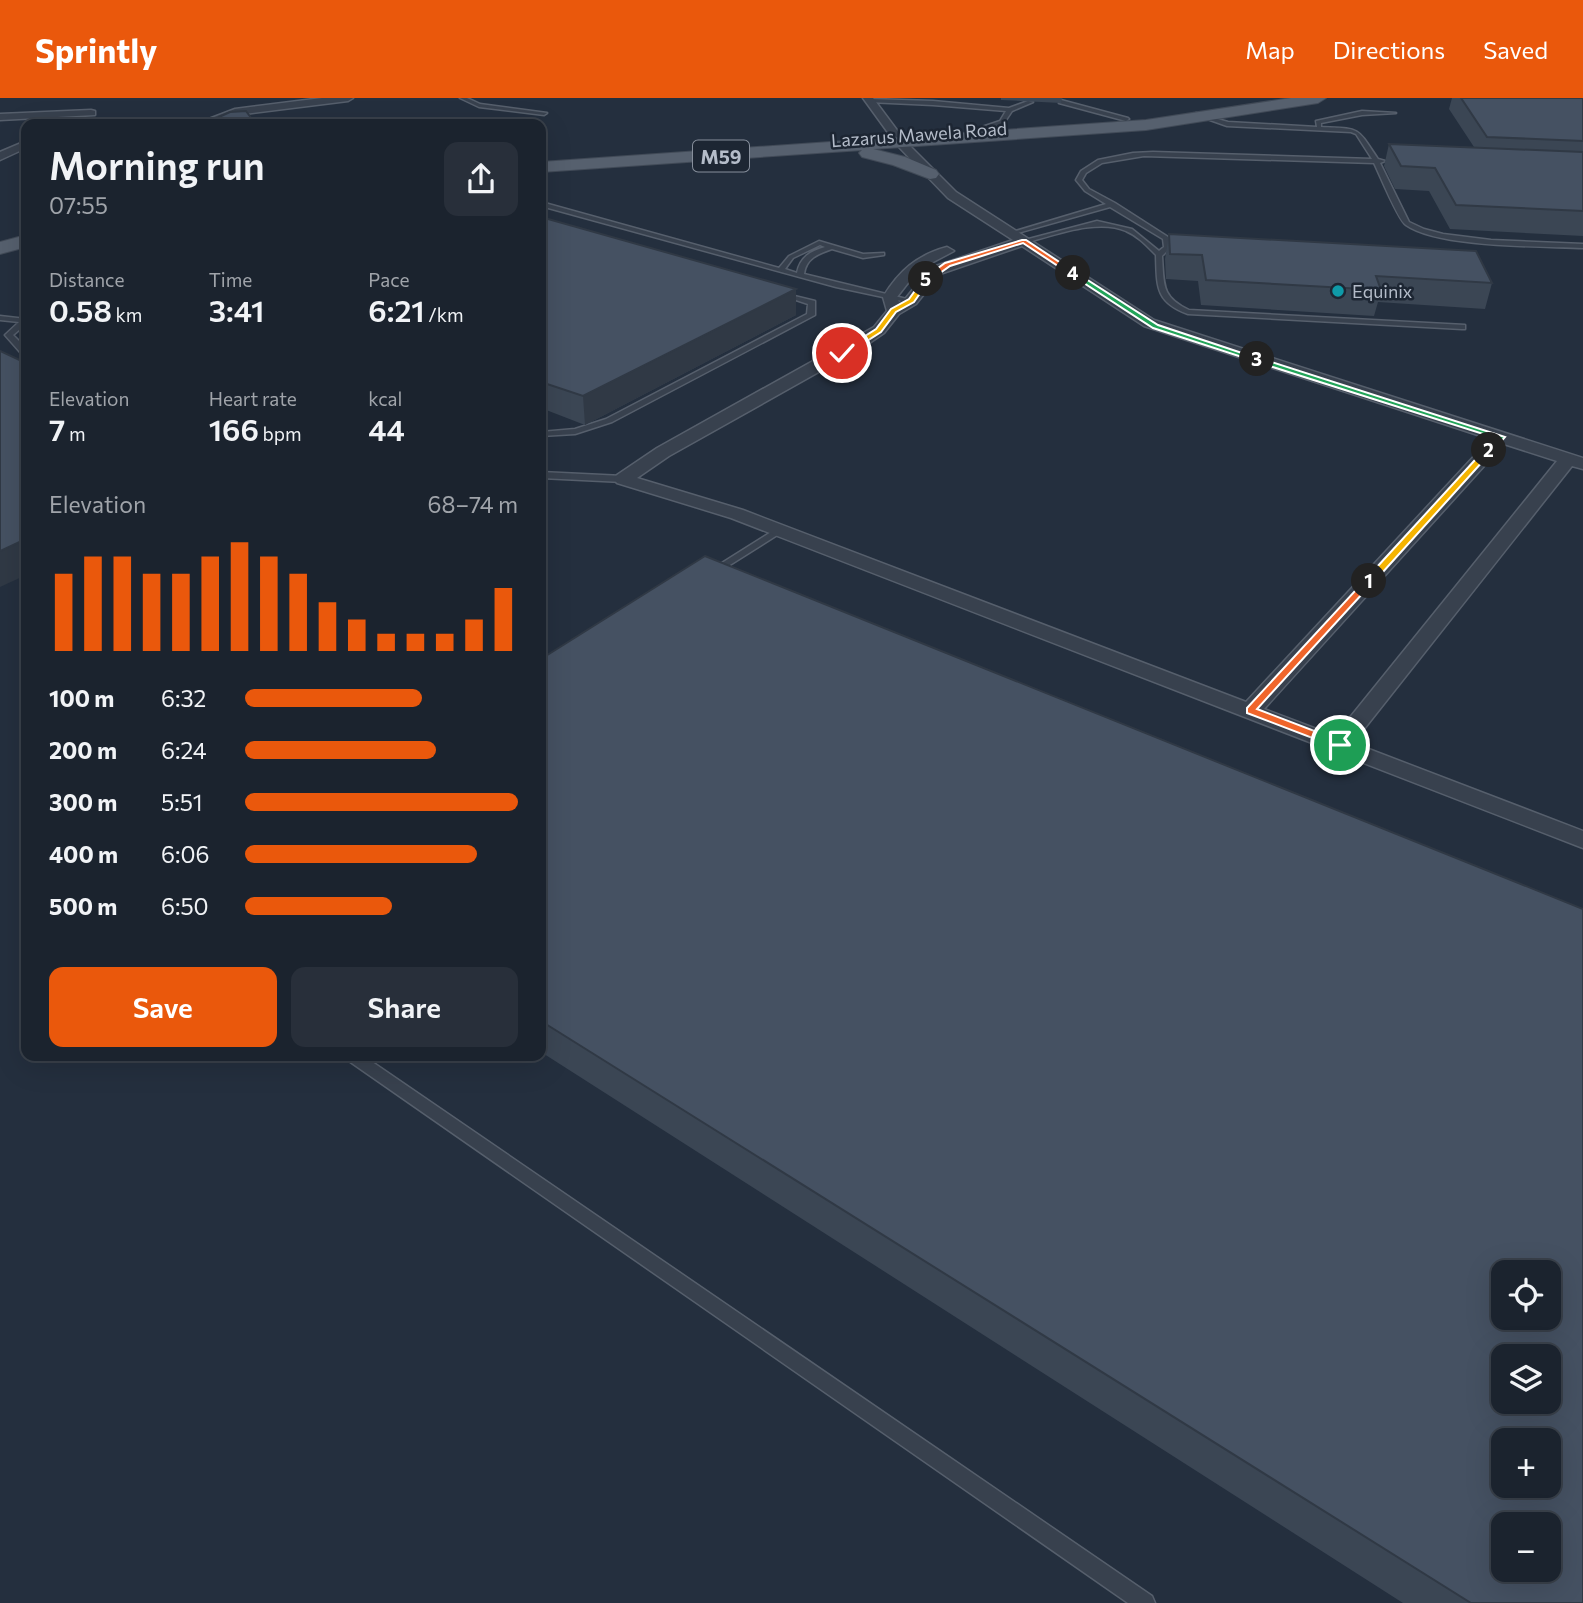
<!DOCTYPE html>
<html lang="en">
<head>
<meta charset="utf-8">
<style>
  body { margin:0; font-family:Commissioner,sans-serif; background:#282f3a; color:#f1f3f6; height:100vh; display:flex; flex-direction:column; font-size:26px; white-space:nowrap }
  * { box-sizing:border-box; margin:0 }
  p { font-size:23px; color:#a0a4aa }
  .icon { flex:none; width:38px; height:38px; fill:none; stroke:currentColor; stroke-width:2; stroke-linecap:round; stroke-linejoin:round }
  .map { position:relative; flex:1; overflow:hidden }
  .drawer { position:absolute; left:21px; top:21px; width:525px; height:942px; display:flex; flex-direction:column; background:#1b232e; border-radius:14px; box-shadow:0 7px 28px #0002,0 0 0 2px #39404a }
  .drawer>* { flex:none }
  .buttons { position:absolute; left:1491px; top:1162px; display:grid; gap:14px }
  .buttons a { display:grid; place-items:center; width:70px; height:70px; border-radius:14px; background:#1b232e; box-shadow:0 7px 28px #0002,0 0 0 2px #39404a; font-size:35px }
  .pin { position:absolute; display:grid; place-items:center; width:60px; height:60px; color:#fff; margin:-30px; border:4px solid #fff; border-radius:50%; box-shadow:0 2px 7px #0007 }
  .km { position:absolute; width:35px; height:35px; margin:-18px; border-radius:50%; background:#222; color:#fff; font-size:19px; line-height:35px; text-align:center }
  .round { display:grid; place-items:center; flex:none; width:74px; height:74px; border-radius:14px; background:#282f3a }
  .headline { display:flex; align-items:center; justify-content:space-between; height:119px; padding:0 28px }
  h1 { font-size:38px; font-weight:600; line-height:52px }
  .stats { display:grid; grid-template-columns:repeat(3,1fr); gap:10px; height:119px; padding:7px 28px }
  .stats div { display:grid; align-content:center }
  .stats b { font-size:30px; font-weight:600 }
  .stats small { font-size:19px; font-weight:400 }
  .stats p { font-size:19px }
  .chart { height:196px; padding:14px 28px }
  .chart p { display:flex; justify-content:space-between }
  .chart svg { width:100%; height:126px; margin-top:7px; stroke:#ea580c; stroke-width:6 }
  .button { display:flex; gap:14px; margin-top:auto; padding:14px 28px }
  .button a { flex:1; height:80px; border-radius:14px; background:#ea580c; color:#fff; font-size:28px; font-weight:600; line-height:80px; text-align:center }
  .button a+a { background:#282f3a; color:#f1f3f6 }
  ul { padding:0 28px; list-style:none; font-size:23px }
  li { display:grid; grid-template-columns:112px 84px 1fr; align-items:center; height:52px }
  li i { height:18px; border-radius:9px; background:#ea580c }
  header { display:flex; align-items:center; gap:42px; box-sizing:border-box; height:98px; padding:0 35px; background:#ea580c; color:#fff }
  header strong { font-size:33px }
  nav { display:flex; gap:38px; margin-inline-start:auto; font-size:24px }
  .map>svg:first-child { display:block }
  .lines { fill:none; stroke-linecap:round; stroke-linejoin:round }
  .lane-casing { stroke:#565f6c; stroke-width:3 }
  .street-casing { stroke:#565f6c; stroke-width:3 }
  .primary-casing { stroke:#414a57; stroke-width:2 }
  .lane { fill:#38414e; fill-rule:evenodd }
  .street { fill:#38414e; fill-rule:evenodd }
  .primary { fill:#56606e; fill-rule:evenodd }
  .wall { fill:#3b4654 }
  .shaded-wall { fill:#303945 }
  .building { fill:#455162; stroke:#303945; stroke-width:2; fill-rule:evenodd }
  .split-1 { fill:#f0652b; stroke:#fff; stroke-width:2 }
  .split-2 { fill:#f5b400; stroke:#fff; stroke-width:2 }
  .split-3 { fill:#22a559; stroke:#fff; stroke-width:2 }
  .split-4 { fill:#22a559; stroke:#fff; stroke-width:2 }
  .split-5 { fill:#f0652b; stroke:#fff; stroke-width:2 }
  .split-6 { fill:#f5b400; stroke:#fff; stroke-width:2 }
  .culture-dot { fill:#0f9aa8; stroke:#1d2633; stroke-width:2.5 }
  .labels { text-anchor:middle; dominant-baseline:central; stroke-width:5; stroke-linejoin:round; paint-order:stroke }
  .far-street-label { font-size:18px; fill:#b4bcc9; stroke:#1d2633 }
  .far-poi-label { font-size:18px; fill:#b4bcc9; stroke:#1d2633; text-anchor:start }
  .shield { fill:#1d2633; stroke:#878f9c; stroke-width:2 }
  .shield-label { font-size:19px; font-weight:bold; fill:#b4bcc9 }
</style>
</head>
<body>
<header>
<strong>Sprintly</strong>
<nav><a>Map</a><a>Directions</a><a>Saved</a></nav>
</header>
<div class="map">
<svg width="1583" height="1505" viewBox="0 0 1583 1505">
  <rect width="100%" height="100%" fill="#242f3e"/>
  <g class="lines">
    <!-- lane casing -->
    <g class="lane-casing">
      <path id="lane" d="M460 0H467L480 6 547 15 544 17 479 9Z
        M870 1 933 3 1009 10 1028 3 1033 4 1012 13 1004 25 981 33 979 30 1000 23 1006 13 933 7 868 4Z
        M1061 2 1128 20 1129 21 1126 23 1059 5Z
        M1362 13 1396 15 1362 17 1321 25V29C1361 31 1356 28 1378 61L1385 63 1380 65 1409 124 1424 131 1443 136 1491 142 1583 146V150C1541 148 1439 150 1406 127 1398 122 1380 77 1374 65L1144 58 1102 65 1086 75 1082 82 1089 91 1115 105 1168 139 1170 150 1162 158C1164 186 1161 199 1189 212L1465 227V231H1462L1188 216C1155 204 1157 188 1156 157 1147 148 1138 138 1126 133 1097 120 1053 138 1024 145L1021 143 1097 123 1132 131 1159 153 1164 149 1163 141 1110 109 1014 136 1009 135 1106 106 1085 93 1076 82 1081 73 1098 62 1133 55 1153 54 1372 61 1356 36 1351 34 1227 28 1196 17V15L1228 24 1317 29 1316 23Z
        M541 104 779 170 789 158 819 143 863 156 884 155V157L863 160 832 151C818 156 806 160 804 176L915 203 911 205 836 189 541 108ZM820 147 825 149C811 153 800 159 797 175L785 171 793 160Z
        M778 194 815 203V217L612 324 575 336 541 338V334L575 331 606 321 807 216 808 206 778 196Z
        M0 218 26 221V226L13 237 26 250V254H20L5 237 19 224 0 222Z
        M541 374 623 378 627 381 623 384 541 380Z
        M779 429 782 430V434L714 477H708L706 475Z
        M344 957H362L1152 1498 1155 1505H1128L346 961Z"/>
    </g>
    <!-- street casing -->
    <g class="street-casing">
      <path id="street" d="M322 0H353L348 3 237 17 212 26 201 24 235 11Z
        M863 0H873L905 43 956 94 1154 222 1583 360V371L1572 368 1353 645 1583 733V750L731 420 617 385 614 381 617 377 657 350 874 229 887 213 883 199C899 173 917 157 947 149L954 153 918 172 897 199 899 204 906 200 930 170 1013 142 948 100 897 47ZM1022 148 1144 228 1490 341 1246 604 743 412 637 380 669 358 865 248 884 235 899 216 916 206 940 176ZM1504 346 1557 363 1335 638 1264 611Z
        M91 12 95 13V17L0 22V16Z
        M26 43V50L0 62V54Z"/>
    </g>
    <!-- primary casing -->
    <g class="primary-casing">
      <path id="primary" d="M1291 0H1326L1318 5 1146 32 873 51 905 59 936 72 939 76 936 80 930 81 893 67 862 59 859 55 862 52 541 74V64L1146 22Z
        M26 137V149L0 156V144Z"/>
    </g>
    <!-- lane -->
    <use href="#lane" class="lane"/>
    <!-- street -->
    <use href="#street" class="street"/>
    <!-- primary -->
    <use href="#primary" class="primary"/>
  </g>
  <!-- wall -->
  <path class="wall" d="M1001 0H1062L1061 5 1001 2Z
    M1452 0H1583V138L1450 131 1429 93 1395 91 1384 68 1389 46 1474 49 1449 11Z
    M541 119 796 191V217L585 327 541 310Z
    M1169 136 1492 185 1485 211 1378 204 1374 218 1201 207 1198 183 1166 181 1165 161Z
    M541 561 1583 1505H1403L541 954Z"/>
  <!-- shaded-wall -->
  <path class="shaded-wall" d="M796 191V217L585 327 583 298Z
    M26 441V477L0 489V453Z"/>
  <!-- building -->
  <path class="building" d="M1461 0H1583V43L1487 39Z
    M246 13 254 24 244 26H224L219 19 230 14Z
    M1389 46 1583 54V113L1456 107 1435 70 1401 68Z
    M541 119 796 191 583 298 541 284Z
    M1169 136 1476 153 1492 185 1376 178 1381 192 1206 182 1202 157 1170 156Z
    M0 253 26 265V441L0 453Z
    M705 458 1583 811V1505H1471L541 923V561ZM1503 1174H1549V1220H1503ZM1503 1258H1549V1304H1503ZM1503 1342H1549V1388H1503ZM1503 1426H1549V1472H1503Z"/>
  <!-- split-1 -->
  <path class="split-1" d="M1366 481 1374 483 1257 611 1343 644V649H1336L1247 615V610Z"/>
  <!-- split-2 -->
  <path class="split-2" d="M1486 350 1493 352 1373 485H1366V481Z"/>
  <!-- split-3 -->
  <path class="split-3" d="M1254 260H1259L1505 339 1492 354H1486L1496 340 1254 263Z"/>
  <!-- split-4 -->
  <path class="split-4" d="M1070 174H1075L1158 227 1260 261 1254 263 1153 230 1070 176Z"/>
  <!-- split-5 -->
  <path class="split-5" d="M1022 142H1026L1076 175 1070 176 1023 145 950 168 929 183 923 181 945 165Z"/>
  <!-- split-6 -->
  <path class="split-6" d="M924 180 930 181 914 204 896 214 881 234 845 257H840V254L876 231 891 211 909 201Z"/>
  <!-- markers -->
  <circle class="culture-dot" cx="1338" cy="193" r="7"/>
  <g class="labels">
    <!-- far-street labels -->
    <g class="far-street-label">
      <text transform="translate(919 36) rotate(-4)">Lazarus Mawela Road</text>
    </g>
    <!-- far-poi labels -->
    <g class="far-poi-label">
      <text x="1352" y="193">Equinix</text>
    </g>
    <!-- shield labels -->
    <rect class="shield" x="693" y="42.5" width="56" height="31" rx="5"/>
    <g class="shield-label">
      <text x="721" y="58">M59</text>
    </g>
  </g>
</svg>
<div class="buttons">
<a><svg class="icon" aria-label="locate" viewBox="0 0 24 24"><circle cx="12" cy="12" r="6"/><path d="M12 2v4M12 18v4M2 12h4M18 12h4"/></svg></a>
<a><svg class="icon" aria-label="layers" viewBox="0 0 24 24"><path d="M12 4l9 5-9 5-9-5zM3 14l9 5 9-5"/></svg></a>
<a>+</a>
<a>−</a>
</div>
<div class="pin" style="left:1340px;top:647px;background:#1e9e55"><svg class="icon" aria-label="arrive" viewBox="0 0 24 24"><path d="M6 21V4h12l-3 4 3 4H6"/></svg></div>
<div class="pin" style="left:842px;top:255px;background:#d93025"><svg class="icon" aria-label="check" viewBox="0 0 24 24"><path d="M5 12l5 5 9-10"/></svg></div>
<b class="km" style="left:1369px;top:483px">1</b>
<b class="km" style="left:1489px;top:352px">2</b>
<b class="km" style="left:1257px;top:261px">3</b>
<b class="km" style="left:1073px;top:175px">4</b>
<b class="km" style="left:926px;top:181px">5</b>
<section class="drawer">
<div class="headline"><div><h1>Morning run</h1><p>07:55</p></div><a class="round"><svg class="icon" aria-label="share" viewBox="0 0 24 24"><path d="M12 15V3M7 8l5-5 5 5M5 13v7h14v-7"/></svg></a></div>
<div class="stats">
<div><p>Distance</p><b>0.58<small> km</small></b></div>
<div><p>Time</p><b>3:41</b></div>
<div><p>Pace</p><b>6:21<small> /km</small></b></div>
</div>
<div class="stats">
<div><p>Elevation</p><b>7<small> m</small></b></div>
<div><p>Heart rate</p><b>166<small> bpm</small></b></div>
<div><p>kcal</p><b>44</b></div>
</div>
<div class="chart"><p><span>Elevation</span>68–74 m</p>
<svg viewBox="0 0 160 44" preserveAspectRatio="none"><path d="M5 44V17M15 44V11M25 44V11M35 44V17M45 44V17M55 44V11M65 44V6M75 44V11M85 44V17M95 44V27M105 44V33M115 44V38M125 44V38M135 44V38M145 44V33M155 44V22"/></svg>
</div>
<ul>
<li><b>100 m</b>6:32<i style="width:65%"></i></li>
<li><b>200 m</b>6:24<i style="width:70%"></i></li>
<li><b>300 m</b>5:51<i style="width:100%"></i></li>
<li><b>400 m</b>6:06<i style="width:85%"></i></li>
<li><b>500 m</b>6:50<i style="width:54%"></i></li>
</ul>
<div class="button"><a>Save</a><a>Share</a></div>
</section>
</div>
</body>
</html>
